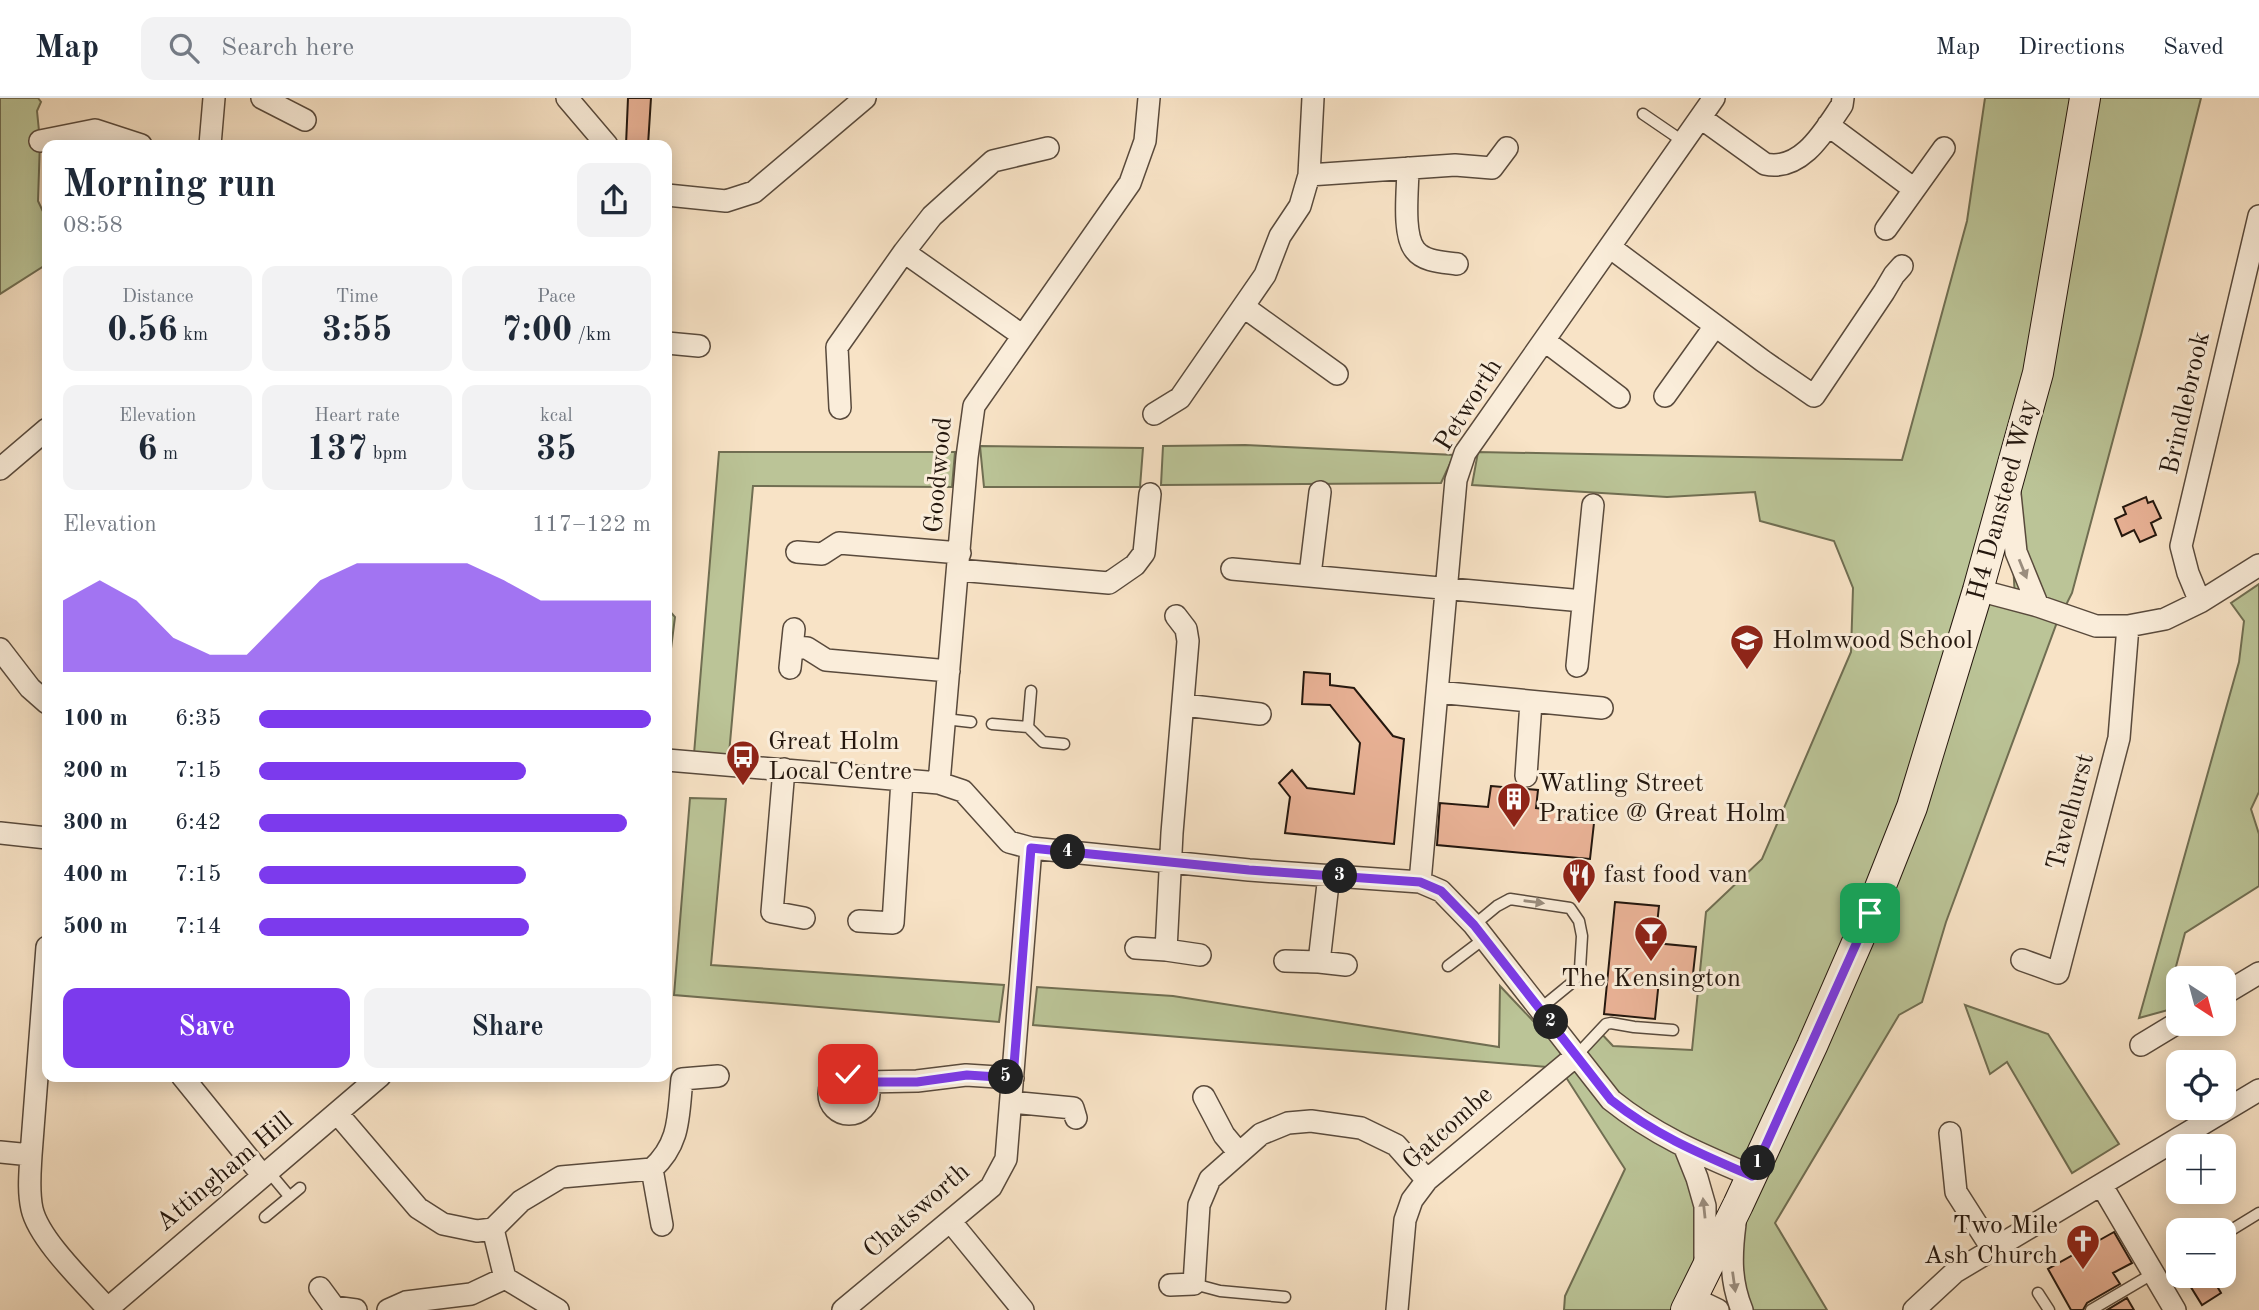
<!DOCTYPE html>
<html lang="en">
<head>
<meta charset="utf-8">
<style>
  body { margin:0; font-family:"Old Standard TT",serif; background:#f2f2f3; color:#1f2937; height:100vh; display:flex; flex-direction:column; font-size:26px; white-space:nowrap }
  * { box-sizing:border-box; margin:0 }
  p { font-size:23px; color:#747a83 }
  .icon { flex:none; width:38px; height:38px; fill:none; stroke:currentColor; stroke-width:2; stroke-linecap:round; stroke-linejoin:round }
  .map { position:relative; flex:1; overflow:hidden }
  .drawer { position:absolute; left:42px; top:42px; width:630px; height:942px; display:flex; flex-direction:column; background:#fff; border-radius:14px; box-shadow:0 4px 18px #0003 }
  .drawer>* { flex:none }
  .needle { width:46px; rotate:144deg }
  .fabs { position:absolute; left:2166px; top:868px; display:grid; gap:14px }
  .fabs a { display:grid; place-items:center; width:70px; height:70px; border-radius:14px; background:#fff; box-shadow:0 4px 18px #0003; font-size:35px }
  .pin { position:absolute; display:grid; place-items:center; width:60px; height:60px; color:#fff; margin:-30px; border-radius:14px; box-shadow:0 4px 10px #0006 }
  .km { position:absolute; width:35px; height:35px; margin:-18px; border-radius:50%; background:#222; color:#fff; font-size:19px; line-height:35px; text-align:center }
  .round { display:grid; place-items:center; flex:none; width:74px; height:74px; border-radius:14px; background:#f2f2f3 }
  .head { display:flex; align-items:center; justify-content:space-between; height:119px; padding:0 21px }
  h1 { font-size:38px; font-weight:600; line-height:52px }
  .metrics { display:grid; grid-template-columns:repeat(3,1fr); gap:10px; height:119px; padding:7px 21px }
  .metrics div { display:grid; align-content:center; border-radius:14px; background:#f2f2f3; text-align:center }
  .metrics b { font-size:35px; font-weight:600 }
  .metrics small { font-size:19px; font-weight:400 }
  .metrics p { font-size:19px }
  .chart { height:196px; padding:14px 21px }
  .chart p { display:flex; justify-content:space-between }
  .chart svg { width:100%; height:126px; margin-top:7px; fill:#7c3aed; opacity:.7 }
  .action { display:flex; gap:14px; margin-top:auto; padding:14px 21px }
  .action a { flex:1; height:80px; border-radius:14px; background:#7c3aed; color:#fff; font-size:28px; font-weight:600; line-height:80px; text-align:center }
  .action a+a { background:#f2f2f3; color:#1f2937 }
  ul { padding:0 21px; list-style:none; font-size:23px }
  li { display:grid; grid-template-columns:112px 84px 1fr; align-items:center; height:52px }
  li i { height:18px; border-radius:9px; background:#7c3aed }
  header { display:flex; align-items:center; gap:42px; box-sizing:border-box; height:98px; padding:0 35px; background:#fff; border-bottom:2px solid #e0e1e3 }
  header strong { font-size:33px }
  nav { display:flex; gap:38px; margin-inline-start:auto; font-size:24px }
  .search { width:490px; height:63px; background:#f2f2f3; display:flex; align-items:center; gap:18px; box-sizing:border-box; padding:0 24px; border-radius:14px; color:#747a83; font-size:26px }
  .map>svg:first-child { display:block }
  .green { fill:#bbc497; stroke:#706e52; stroke-width:2; fill-rule:evenodd }
  .building { fill:#e9b296; stroke:#24170e; stroke-width:2 }
  .lines { fill:none; stroke-linecap:round; stroke-linejoin:round }
  .lane-casing { stroke:#594a3c; stroke-width:13 }
  .street-casing { stroke:#594a3c; stroke-width:24 }
  .secondary-casing { stroke:#24170e; stroke-width:32 }
  .lane { stroke:#faedda; stroke-width:10 }
  .street { stroke:#faedda; stroke-width:21 }
  .secondary { stroke:#faedda; stroke-width:30 }
  .oneway { fill:#9a8d7e }
  .route-casing { stroke:#fff; stroke-width:14 }
  .route { stroke:#7c3aed; stroke-width:9 }
  .labels { text-anchor:middle; dominant-baseline:central; stroke-width:6; stroke-linejoin:round; paint-order:stroke }
  .street-label { font-size:26px; fill:#24170e; stroke:#faedda }
  .poi-label { font-size:26px; fill:#24170e; stroke:#faedda; text-anchor:start }
</style>
</head>
<body>
<header>
<strong>Map</strong>
<div class="search"><svg class="icon" aria-label="search" viewBox="0 0 24 24"><circle cx="10" cy="10" r="6"/><path d="M15 15l6 6"/></svg>Search here</div>
<nav><a>Map</a><a>Directions</a><a>Saved</a></nav>
</header>
<div class="map">
<svg width="2259" height="1212" viewBox="0 0 2259 1212">
  <rect width="100%" height="100%" fill="#f8e3c6"/>
  <filter id="stains"><feTurbulence type="fractalNoise" baseFrequency=".00286" numOctaves="4"/><feColorMatrix values="0 0 0 0 .2 0 0 0 0 .09 0 0 0 0 .02 0 0 0 .5 -.17"/></filter>
  <radialGradient id="worn" r=".72"><stop offset=".6" stop-color="#630" stop-opacity="0"/><stop offset="1" stop-color="#630" stop-opacity=".3"/></radialGradient>
  <!-- green -->
  <path class="green" d="M0 0H38L41 4 37 13 40 43 38 103 47 122V166L0 196Z
    M1985 0H2201L2141 237 2072 495 2056 527 1946 824 1922 904 1899 917 1775 1125 1827 1212H1742L1735 1195 1751 1078 1686 1050 1705 1108 1693 1199 1718 1212H1564L1565 1198 1625 1071 1560 970 1598 932 1613 948 1692 952 1706 814 1762 761 1851 554 1853 490 1834 443 1760 423 1755 394 1667 399 1472 387 1478 354 1902 362 1967 123ZM2009 388 2015 501 1978 491Z
    M1245 347 1454 357 1441 385 1161 387 1163 348Z
    M980 348 1143 350 1140 389H984Z
    M719 354H955L952 389 753 388 729 656H694Z
    M2259 486V694L2251 711 2259 736V788L2185 835 2171 887 2179 899V909L2139 920 2239 564 2244 523 2231 505Z
    M667 510 675 519 667 582Z
    M690 700 726 701 711 867 1004 887 999 924 674 897Z
    M1500 888 1553 944 1563 959 1547 969 1033 927 1037 889 1173 898 1499 949Z
    M1965 907 2048 936 2119 1046 2072 1075 2007 964 1990 976Z
    M837 996a11 11 0 1 1 22 0a11 11 0 1 1-22 0Z"/>
  <!-- building -->
  <path class="building" d="M628 0H651L648 47H626Z
    M2146 399 2148 405 2153 403 2161 420 2151 425 2156 437 2140 444 2134 432 2122 438 2115 421 2126 416 2123 409Z
    M1304 574 1330 576V587L1354 590 1393 638 1404 641 1394 746 1285 735 1290 699 1279 685 1292 672 1307 690 1354 696 1360 645 1330 607 1302 606Z
    M1491 688 1538 692 1536 710 1595 716 1590 761 1437 747 1440 705 1488 709Z
    M1615 804 1659 808 1655 845 1696 849 1692 885 1659 882 1655 921 1604 916Z
    M2114 1134 2132 1165 2113 1175 2120 1186 2087 1205 2083 1212H2071L2048 1171Z
    M2184 1178H2211L2221 1195 2202 1207Z
    M2127 1200 2134 1212H2107Z"/>
  <g class="lines">
    <!-- lane casing -->
    <g class="lane-casing">
      <path id="lane" d="M1643 16 1684 44
        M945 621 971 624
        M992 626 1028 629 1031 593
        M1028 629 1043 644 1064 646
        M1474 827 1497 808 1510 801 1570 810 1579 823 1582 838 1580 871 1574 883 1541 910
        M1448 868 1485 840
        M1577 957 1606 926 1611 925 1634 929 1673 932
        M269 1074 289 1098
        M265 1119 300 1090
        M2228 1134 2259 1115
        M1194 1186 1220 1193 1285 1199
        M2038 1195 2049 1212
        M2091 1212 2154 1175"/>
    </g>
    <!-- street casing -->
    <g class="street-casing">
      <path id="street" d="M262 0 305 22
        M567 0 607 47
        M1701 20 1765 66C1802 74 1825 32 1842 7L1843 0
        M1828 27 1914 91
        M40 43 95 32 141 47
        M210 47 214 0
        M1408 70C1408 91 1402 136 1415 152 1424 164 1443 164 1457 166
        M1309 77 1455 67 1492 70 1507 50
        M667 97 726 103 754 94 865 0
        M1886 131 1944 50
        M1611 150 1763 263 1814 298 1884 194 1894 177 1902 168
        M904 154 932 118 993 63 1048 50
        M1244 209 1337 276
        M1545 243 1619 299
        M667 245 699 248
        M1665 298 1715 228
        M840 310 837 249 904 154 1023 238
        M1154 316 1180 300 1265 177 1280 138 1300 108 1309 77 1313 0
        M0 371 47 331
        M2010 396 2016 454 2038 508
        M797 454 822 456 839 445 960 455
        M1232 471 1583 503
        M958 472 1109 485 1135 467 1144 455 1150 396
        M1310 477 1320 394
        M1978 492 2038 508 2096 528H2128L2165 521 2200 504 2259 467
        M2200 504 2188 475 2181 448 2259 118
        M1176 518 1186 531 1188 543 1172 735 1166 852 1200 857
        M793 549 807 550 826 562 949 573
        M0 551 30 590 47 605
        M1577 568 1593 407
        M790 570 794 531
        M1437 594 1602 610
        M1184 607 1260 616
        M667 662 939 685 963 693 1009 744 1031 750 1249 772 1420 784 1441 793 1474 827 1611 1002C1656 1038 1700 1056 1752 1078
        M784 671 772 814 804 820
        M1526 678 1531 604
        M939 685 967 359 974 308 1130 85 1145 43 1149 0
        M0 735 47 740
        M1420 784 1456 382 1465 355 1714 0
        M859 823 893 825 902 682
        M47 849 31 1057C30 1075 28 1093 32 1111 39 1142 86 1186 107 1210
        M1136 850 1166 852
        M2022 862 2058 875 2119 640 2128 528
        M1285 863 1319 864 1329 777
        M1319 864 1346 867
        M2224 896 2259 875
        M2141 947 2179 924
        M829 996a20 20 0 1 1 40 0a20 20 0 1 1-40 0Z
        M182 978 263 1078
        M864 984 917 983 966 977 1013 980
        M1204 999 1224 1037 1239 1055
        M1011 1004 1073 1010 1076 1020
        M337 1015 418 1110 443 1126 477 1133 493 1131 521 1103 561 1079 652 1071 662 1127
        M1950 1035 1956 1094 1993 1152
        M1685 1050 1697 1080 1705 1108V1167
        M0 1054 31 1057
        M652 1071C681 1045 678 1017 682 981L718 978
        M2102 1088 2175 1212
        M951 1124 1023 1212
        M1735 1126C1731 1157 1730 1183 1742 1212
        M493 1131 505 1180 558 1212
        M1170 1187 1194 1186 1199 1107 1210 1081 1261 1036 1288 1025 1311 1023 1361 1030 1396 1047 1427 1082
        M320 1190 334 1209 356 1212
        M1693 1200 1718 1212
        M106 1212 380 978
        M388 1212 406 1204 471 1196 505 1180
        M843 1212 991 1089 1006 1061 1031 750
        M1397 1212 1405 1122 1412 1102 1427 1082 1577 957
        M1914 1212 1955 1174 2259 992"/>
    </g>
    <!-- secondary casing -->
    <g class="secondary-casing">
      <path id="secondary" d="M1686 1212 1738 1107 1812 948 1870 815 1912 709 1978 492 2038 275 2085 0"/>
    </g>
    <!-- lane -->
    <use href="#lane" class="lane"/>
    <!-- street -->
    <use href="#street" class="street"/>
    <!-- secondary -->
    <use href="#secondary" class="secondary"/>
  </g>
  <!-- one-way arrows -->
  <defs><path id="oneway-solid" d="M-6-.8H1V-3.2L6.5 0L1 3.2V.8H-6Z" transform="scale(1.75)"/></defs>
  <g class="oneway">
    <use href="#oneway-solid" transform="translate(2023 471) rotate(68)"/>
    <use href="#oneway-solid" transform="translate(1534 804) rotate(7)"/>
    <use href="#oneway-solid" transform="translate(1704 1110) rotate(-96)"/>
    <use href="#oneway-solid" transform="translate(1734 1184) rotate(82)"/>
  </g>
  <g class="lines">
    <!-- route casing -->
    <g class="route-casing">
      <path id="route" d="M848 976 854 977 864 984H917L967 977 1013 980 1031 750 1249 772 1420 784 1441 793 1474 827 1611 1002C1655 1037 1701 1056 1752 1078L1870 815"/>
    </g>
    <!-- route -->
    <use href="#route" class="route"/>
  </g>
  <!-- icons -->
  <defs>
    <g id="school-pin" transform="scale(1.75)"><path d="M0 17L-7.5 6A9.5 9.5 0 1 1 7.5 6Z" fill="#8f2418" stroke="#faedda"/><path d="M0-5L7-2L0 1L-7-2ZM-4 1L0 2.5L4 1V4Q0 6-4 4Z" fill="#fff"/></g>
    <g id="bus-pin" transform="scale(1.75)"><path d="M0 17L-7.5 6A9.5 9.5 0 1 1 7.5 6Z" fill="#8f2418" stroke="#faedda"/><path d="M-5-6H5V4H4V6H2V4H-2V6H-4V4H-5ZM-3.5-4V0h7V-4ZM-3.5 1.2v1.5H-2V1.2ZM2 1.2v1.5H3.5V1.2Z" fill="#fff"/></g>
    <g id="building-pin" transform="scale(1.75)"><path d="M0 17L-7.5 6A9.5 9.5 0 1 1 7.5 6Z" fill="#8f2418" stroke="#faedda"/><path d="M-4-6H4V6H1V3H-1V6H-4ZM-2.5-4.3h1.7v1.8h-1.7ZM.8-4.3h1.7v1.8H.8ZM-2.5-1h1.7V.8h-1.7ZM.8-1h1.7V.8H.8Z" fill="#fff"/></g>
    <g id="restaurant-pin" transform="scale(1.75)"><path d="M0 17L-7.5 6A9.5 9.5 0 1 1 7.5 6Z" fill="#8f2418" stroke="#faedda"/><path d="M-5-6h1v4h1v-4h1v4h1v-4h1v5L-1.5 .5V6h-2V.5L-5-1ZM5-6V6H3V1.5H1.5Q1.5-4 5-6Z" fill="#fff"/></g>
    <g id="bar-pin" transform="scale(1.75)"><path d="M0 17L-7.5 6A9.5 9.5 0 1 1 7.5 6Z" fill="#8f2418" stroke="#faedda"/><path d="M-6-5H6L.8 .8V4.5H3.5V6h-7V4.5H-.8V.8Z" fill="#fff"/></g>
    <g id="church-pin" transform="scale(1.75)"><path d="M0 17L-7.5 6A9.5 9.5 0 1 1 7.5 6Z" fill="#8f2418" stroke="#faedda"/><path d="M-1.2-6h2.4v3.5h3.3v2.4h-3.3V6h-2.4V-.1h-3.3v-2.4h3.3Z" fill="#fff"/></g>
  </defs>
  <g fill-rule="evenodd">
    <use href="#school-pin" x="1747" y="543"/>
    <use href="#bus-pin" x="743" y="659"/>
    <use href="#building-pin" x="1514" y="701"/>
    <use href="#restaurant-pin" x="1579" y="777"/>
    <use href="#bar-pin" x="1651" y="835"/>
    <use href="#church-pin" x="2083" y="1143"/>
  </g>
  <g class="labels">
    <!-- street labels -->
    <g class="street-label">
      <text transform="translate(2186 305) rotate(-77)">Brindlebrook</text>
      <text transform="translate(1469 307) rotate(-58)">Petworth</text>
      <text transform="translate(939 377) rotate(-85)">Goodwood</text>
      <text transform="translate(2003 402) rotate(-75)">H4 Dansteed Way</text>
      <text transform="translate(2071 714) rotate(-75)">Tavelhurst</text>
      <text transform="translate(1448 1030) rotate(-42)">Gatcombe</text>
      <text transform="translate(225 1074) rotate(-40)">Attingham Hill</text>
      <text transform="translate(917 1113) rotate(-41)">Chatsworth</text>
    </g>
    <!-- poi labels -->
    <g class="poi-label">
      <text x="1772" y="543">Holmwood School</text>
      <text x="768" y="644">Great Holm<tspan x="768" dy="30">Local Centre</tspan></text>
      <text x="1538" y="686">Watling Street<tspan x="1538" dy="30">Pratice @ Great Holm</tspan></text>
      <text x="1604" y="777">fast food van</text>
      <text x="1651" y="881" text-anchor="middle">The Kensington</text>
      <text x="2058" y="1128" text-anchor="end">Two Mile<tspan x="2058" dy="30">Ash Church</tspan></text>
    </g>
  </g>
  <rect width="100%" height="100%" filter="url(#stains)"/>
  <rect width="100%" height="100%" fill="url(#worn)"/>
</svg>
<div class="fabs">
<a><svg class="needle" viewBox="-14 -14 28 28"><path d="M0-13l5 13h-10z" fill="#e53935"/><path d="M0 13l5-13h-10z" fill="#747a83"/></svg></a>
<a><svg class="icon" aria-label="locate" viewBox="0 0 24 24"><circle cx="12" cy="12" r="6"/><path d="M12 2v4M12 18v4M2 12h4M18 12h4"/></svg></a>
<a>+</a>
<a>−</a>
</div>
<div class="pin" style="left:1870px;top:815px;background:#1e9e55"><svg class="icon" aria-label="arrive" viewBox="0 0 24 24"><path d="M6 21V4h12l-3 4 3 4H6"/></svg></div>
<div class="pin" style="left:848px;top:976px;background:#d93025"><svg class="icon" aria-label="check" viewBox="0 0 24 24"><path d="M5 12l5 5 9-10"/></svg></div>
<b class="km" style="left:1758px;top:1065px">1</b>
<b class="km" style="left:1551px;top:924px">2</b>
<b class="km" style="left:1340px;top:778px">3</b>
<b class="km" style="left:1068px;top:754px">4</b>
<b class="km" style="left:1006px;top:979px">5</b>
<section class="drawer">
<div class="head"><div><h1>Morning run</h1><p>08:58</p></div><a class="round"><svg class="icon" aria-label="share" viewBox="0 0 24 24"><path d="M12 15V3M7 8l5-5 5 5M5 13v7h14v-7"/></svg></a></div>
<div class="metrics">
<div><p>Distance</p><b>0.56<small> km</small></b></div>
<div><p>Time</p><b>3:55</b></div>
<div><p>Pace</p><b>7:00<small> /km</small></b></div>
</div>
<div class="metrics">
<div><p>Elevation</p><b>6<small> m</small></b></div>
<div><p>Heart rate</p><b>137<small> bpm</small></b></div>
<div><p>kcal</p><b>35</b></div>
</div>
<div class="chart"><p><span>Elevation</span>117–122 m</p>
<svg viewBox="0 0 160 44" preserveAspectRatio="none"><path d="M0 44V19L10 12L20 19L30 32L40 38L50 38L60 25L70 12L80 6L90 6L100 6L110 6L120 12L130 19L140 19L150 19L160 19V44z"/></svg>
</div>
<ul>
<li><b>100 m</b>6:35<i style="width:100%"></i></li>
<li><b>200 m</b>7:15<i style="width:68%"></i></li>
<li><b>300 m</b>6:42<i style="width:94%"></i></li>
<li><b>400 m</b>7:15<i style="width:68%"></i></li>
<li><b>500 m</b>7:14<i style="width:69%"></i></li>
</ul>
<div class="action"><a>Save</a><a>Share</a></div>
</section>
</div>
</body>
</html>
